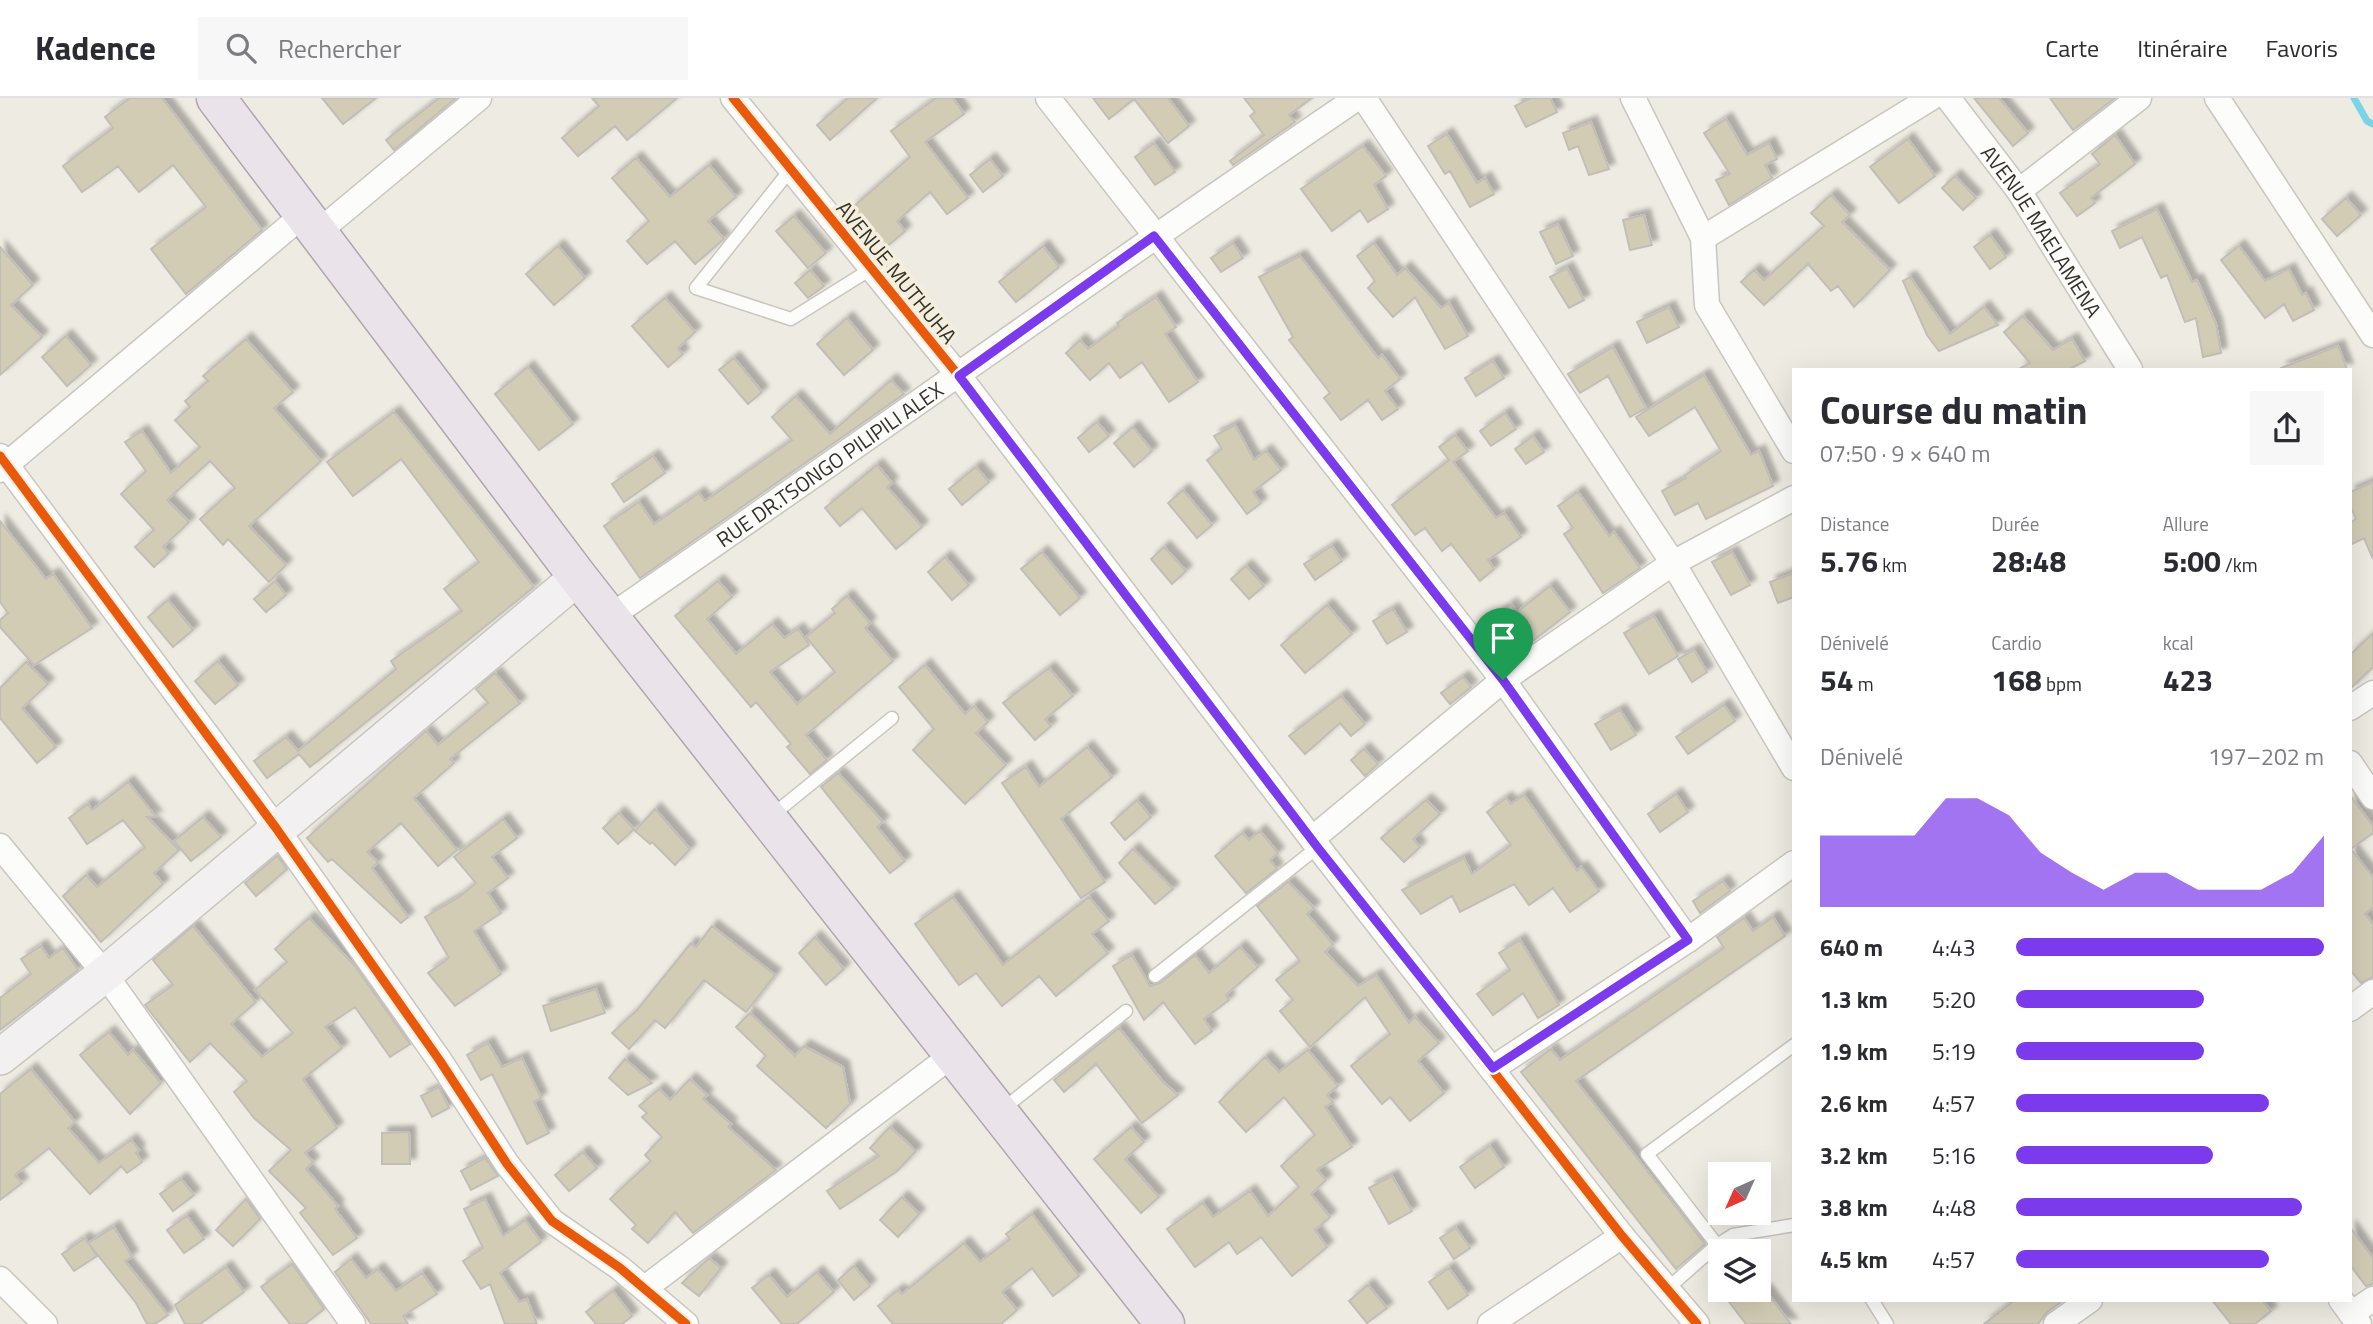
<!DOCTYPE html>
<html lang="fr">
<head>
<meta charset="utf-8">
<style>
  body { margin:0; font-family:"Titillium Web",sans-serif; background:#f7f7f7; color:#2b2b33; height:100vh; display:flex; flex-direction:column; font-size:26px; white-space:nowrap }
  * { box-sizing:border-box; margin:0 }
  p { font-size:23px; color:#7c7c81 }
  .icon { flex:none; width:38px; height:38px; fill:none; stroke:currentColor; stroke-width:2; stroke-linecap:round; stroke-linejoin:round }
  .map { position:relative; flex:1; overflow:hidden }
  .drawer { position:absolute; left:1792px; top:270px; width:560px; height:934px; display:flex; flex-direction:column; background:#fff; border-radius:0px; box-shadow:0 7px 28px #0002 }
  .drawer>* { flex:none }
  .needle { width:46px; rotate:225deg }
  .controls { position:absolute; left:1708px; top:1064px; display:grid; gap:14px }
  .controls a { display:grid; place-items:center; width:63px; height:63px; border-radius:0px; background:#fff; box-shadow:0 7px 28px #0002; font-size:35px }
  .pin { position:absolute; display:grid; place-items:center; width:60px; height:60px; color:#fff; margin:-72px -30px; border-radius:50% 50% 50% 0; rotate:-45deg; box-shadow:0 0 7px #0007 }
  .pin .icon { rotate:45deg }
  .round { display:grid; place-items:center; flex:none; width:74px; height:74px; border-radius:0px; background:#f7f7f7 }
  .summary { display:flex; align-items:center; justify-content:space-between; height:119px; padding:0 28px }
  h1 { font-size:38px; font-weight:700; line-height:52px }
  .stats { display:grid; grid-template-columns:repeat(3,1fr); gap:10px; height:119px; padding:7px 28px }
  .stats div { display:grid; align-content:center }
  .stats b { font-size:30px; font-weight:700 }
  .stats small { font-size:19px; font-weight:400 }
  .stats p { font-size:19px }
  .chart { height:196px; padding:14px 28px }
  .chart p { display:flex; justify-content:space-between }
  .chart svg { width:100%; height:126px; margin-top:7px; fill:#7c3aed; opacity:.7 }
  ul { padding:0 28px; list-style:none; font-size:23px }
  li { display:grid; grid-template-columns:112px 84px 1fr; align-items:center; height:52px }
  li i { height:18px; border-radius:9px; background:#7c3aed }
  header { display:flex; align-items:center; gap:42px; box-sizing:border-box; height:98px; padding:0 35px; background:#fff; border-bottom:2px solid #e1e1e2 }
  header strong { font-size:33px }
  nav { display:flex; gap:38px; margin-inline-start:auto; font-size:24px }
  .search { width:490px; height:63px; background:#f7f7f7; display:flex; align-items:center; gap:18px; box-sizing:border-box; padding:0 24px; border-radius:0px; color:#7c7c81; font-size:26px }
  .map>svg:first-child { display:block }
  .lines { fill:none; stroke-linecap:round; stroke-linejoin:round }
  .stream { stroke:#78d4e6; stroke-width:7 }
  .building { fill:#d3ccb5; stroke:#c1beb7; stroke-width:2; filter:url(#shadow) }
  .lane-casing { stroke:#c9c6bf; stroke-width:15 }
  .street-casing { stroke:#c9c6bf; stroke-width:27 }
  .secondary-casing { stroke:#c9c6bf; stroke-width:38 }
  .primary-casing { stroke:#afa5ad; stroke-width:41 }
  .lane { stroke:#fcfcfb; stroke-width:12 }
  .street { stroke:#fcfcfb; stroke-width:24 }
  .secondary { stroke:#f3f0f2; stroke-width:35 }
  .primary { stroke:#eae4ea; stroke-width:38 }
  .cycleway-casing { stroke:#f4eedc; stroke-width:13 }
  .cycleway { stroke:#e8590c; stroke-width:9 }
  .route-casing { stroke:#fff; stroke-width:14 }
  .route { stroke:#7c3aed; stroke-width:9 }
  .labels { text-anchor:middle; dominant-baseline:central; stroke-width:7; stroke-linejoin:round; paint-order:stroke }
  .street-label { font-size:21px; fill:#323029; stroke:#f4eedc }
</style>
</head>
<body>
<header>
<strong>Kadence</strong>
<div class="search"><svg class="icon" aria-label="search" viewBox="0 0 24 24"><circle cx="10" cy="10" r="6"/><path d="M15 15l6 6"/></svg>Rechercher</div>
<nav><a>Carte</a><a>Itinéraire</a><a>Favoris</a></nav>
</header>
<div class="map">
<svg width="2373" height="1226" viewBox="0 0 2373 1226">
  <defs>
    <filter id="shadow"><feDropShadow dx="6" dy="-6" stdDeviation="2" flood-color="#0004"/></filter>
  </defs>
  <rect width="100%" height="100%" fill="#eeebe2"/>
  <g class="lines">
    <!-- stream -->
    <path class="stream" d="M2354 0 2367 23 2373 26"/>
  </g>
  <!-- building -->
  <path class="building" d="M130 0H162L262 132 186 196 151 151 206 109 173 67 139 94 118 68 82 94 63 68 113 30 105 19Z
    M322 0H376L343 26Z
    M439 0H456L394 52 386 42Z
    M592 0H677L627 42 615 28 578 58 562 40 599 8Z
    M848 0H877L830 42 817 27Z
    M936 0H953L964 16 925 44 968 100 947 116 930 94 897 123 905 133 884 151 852 110 910 59 891 33Z
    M1093 0H1168L1189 28 1168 45 1134 1 1109 21Z
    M1244 0H1312L1289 17 1295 24 1233 67 1230 63 1264 37 1250 18 1255 14Z
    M1531 0H1550L1557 14 1526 29 1515 8Z
    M1974 0H1999L2028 35 2013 48Z
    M2050 0H2115L2073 32Z
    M1726 21 1747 57 1769 45 1777 61 1765 67 1772 80 1729 107 1716 82 1730 76 1704 35Z
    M1591 24 1609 71 1589 77 1578 48 1569 52 1563 35Z
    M1447 36 1477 85 1485 80 1494 96 1470 109 1450 73 1445 76 1428 48Z
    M2115 37 2135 66 2091 100 2095 105 2077 118 2060 95 2100 66 2092 56Z
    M1908 41 1935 78 1899 105 1870 69Z
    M1154 45 1175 74 1155 87 1135 59Z
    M1363 48 1386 78 1374 87 1388 111 1368 124 1360 112 1332 133 1301 91Z
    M636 60 670 99 709 67 736 99 708 123 724 141 695 166 675 143 647 166 627 143 649 123 612 80Z
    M990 61 1003 78 983 94 970 77Z
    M1955 78 1976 100 1963 112 1942 90Z
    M1831 97 1850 117 1842 124 1890 172 1854 209 1838 188 1831 193 1808 166 1764 207 1741 184 1754 172 1764 182 1824 128 1811 115Z
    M2346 100 2361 117 2337 138 2322 121Z
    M2157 111 2192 184 2197 182 2216 226 2221 255 2203 259 2196 220 2185 224 2167 177 2161 180 2142 139 2120 150 2112 133Z
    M1644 117 1652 147 1630 152 1623 122Z
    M794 118 826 155 808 170 776 133Z
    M1558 126 1573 158 1556 166 1540 134Z
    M1990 137 2006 159 1990 171 1974 149Z
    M1233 145 1243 160 1221 174 1211 160Z
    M1374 145 1397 177 1405 170 1441 210 1449 205 1468 238 1445 251 1415 199 1393 219 1368 190 1375 183 1357 158Z
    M558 148 585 180 554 207 526 176Z
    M1043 148 1059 169 1016 204 999 184Z
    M2239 148 2265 183 2289 171 2302 197 2306 195 2314 212 2293 223 2284 206 2265 220 2221 162Z
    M0 149 33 187 11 207 42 239 0 277Z
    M1300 158 1378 260 1382 257 1400 281 1385 293 1398 311 1382 322 1368 302 1341 322 1324 300 1330 295 1289 242 1293 239 1259 179Z
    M1567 170 1584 202 1569 210 1550 179Z
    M810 172 824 188 808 200 795 185Z
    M1910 179 1950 236 1984 209 1998 227 1939 253 1927 237 1903 183Z
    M1156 199 1176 229 1165 236 1198 284 1169 304 1142 264 1120 280 1109 265 1090 282 1066 255 1080 242 1088 251 1119 228 1117 225Z
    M665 200 695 234 678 250 683 256 668 269 632 228Z
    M1669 209 1679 229 1647 245 1637 224Z
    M2023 218 2053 252 2072 241 2085 263 2070 271H2019L2030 265 2004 234Z
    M847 220 873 252 844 277 817 246Z
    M66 238 91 267 67 288 42 259Z
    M246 241 293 294 274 310 321 363 249 428 286 467 269 484 228 441 223 447 200 421 235 390 210 363 167 402 189 424 163 449 169 455 154 469 135 449 154 432 121 396 146 373 125 344 142 333 171 375 200 349 175 322 190 309 185 303 208 283 203 278Z
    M2338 248 2347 271H2281V270Z
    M1613 249 1646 310 1630 319 1608 278 1580 295 1568 276Z
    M734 260 762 294 748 306 719 272Z
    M1493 263 1504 280 1476 298 1465 280Z
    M528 269 573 326 539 352 495 296Z
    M1704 277 1751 357 1759 353 1773 388 1706 421 1698 405 1675 417 1662 393 1686 380 1684 378 1721 353 1695 309 1649 338 1636 319Z
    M891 282 904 296 640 480 604 428 639 404 654 426 699 395 705 403 792 342 772 319 796 298 830 336Z
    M394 314 534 489 310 669 299 656 267 680 254 663 286 639 298 653 396 571 391 563 462 513 444 491 479 464 401 361 353 398 327 364Z
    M1505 315 1516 331 1491 348 1480 333Z
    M1097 324 1109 338 1089 354 1078 340Z
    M1235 327 1254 362 1266 353 1281 372 1253 394 1261 405 1247 416 1207 362 1222 351 1214 338Z
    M1133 329 1152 353 1134 369 1114 345Z
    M1455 337 1468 353 1453 364 1496 420 1504 415 1521 439 1488 462 1494 471 1480 483 1451 446 1442 453 1425 430 1415 437 1392 407 1449 362 1439 349Z
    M1533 338 1544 354 1526 366 1515 351Z
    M653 358 665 375 624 404 612 386Z
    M877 367 892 385 887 389 922 429 896 451 862 410 840 428 825 410Z
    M976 369 989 384 962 407 949 391Z
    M2373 384V461L2364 440 2350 447V425L2356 421 2350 407V394Z
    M1183 392 1212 427 1197 440 1168 405Z
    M1578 394 1609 438 1614 434 1640 470 1603 495 1564 436 1573 430 1558 408Z
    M0 423 46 481 53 476 92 530 34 567 0 529V522L8 515 0 504Z
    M1332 448 1342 463 1315 482 1304 466Z
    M1164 449 1186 473 1172 486 1151 461Z
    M1042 454 1080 500 1060 517 1021 471Z
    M1732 454 1750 487 1731 497 1712 464Z
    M945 459 969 487 952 502 928 474Z
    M1246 468 1264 488 1249 501 1231 481Z
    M1794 475V499L1778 505 1770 484Z
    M275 483 286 497 266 514 254 501Z
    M718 483 732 499 707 521 736 556 772 526 784 540 798 531 809 547 770 574 797 606 835 574 806 539 835 515 832 511 847 498 870 525 865 530 893 563 806 637 827 662 810 676 787 649 791 646 756 604 751 609 675 518Z
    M1550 488 1570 514 1521 552 1495 518 1511 506 1517 514Z
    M168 502 193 532 173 549 148 519Z
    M1327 507 1352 536 1305 575 1281 547Z
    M1393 511 1407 534 1387 546 1373 523Z
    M1654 518 1678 558 1649 576 1624 535Z
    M2373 535V569L2350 591V557Z
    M1694 552 1707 574 1692 584 1678 561Z
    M218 563 238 587 215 606 195 583Z
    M26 564 48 586 22 610 56 649 37 665 0 620V590Z
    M925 567 965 616 974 608 988 624 976 635 1006 667 965 706 913 652 934 631 899 589Z
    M1049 570 1073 598 1045 621 1051 628 1035 642 1003 605Z
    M495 575 520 605 450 661 454 665 414 700 457 752 438 768 401 725 367 754 378 764 372 770 408 819 401 825 332 761 328 764 307 740 426 633 438 647 488 605 476 591Z
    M1463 579 1471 589 1450 606 1441 595Z
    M1341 598 1365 626 1351 638 1340 625 1305 656 1289 638Z
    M1724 607 1735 623 1688 656 1676 639Z
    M1620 612 1636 637 1611 652 1595 626Z
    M1087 649 1112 679 1061 721 1105 784 1081 800 1002 685 1026 669 1039 689Z
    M1364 651 1378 666 1365 678 1351 662Z
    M838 675 883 724 877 729 905 763 890 775 821 689Z
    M128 684 156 719H147L179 752 154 775 163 786 101 844 63 798 86 777 97 789 145 749 123 722 87 746 69 720 88 706 92 712Z
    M1676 696 1688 714 1660 734 1648 716Z
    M1524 697 1577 773 1581 769 1599 793 1570 814 1553 790 1529 807 1514 786 1460 814 1452 798 1421 816 1402 792 1464 760 1472 776 1511 747 1487 714 1506 700 1511 706Z
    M2350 697 2373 728V735L2351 751 2373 779V809L2365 816 2373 826V879L2361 885 2350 872Z
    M1137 702 1151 719 1125 742 1111 725Z
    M1426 702 1440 716 1413 741 1420 749 1404 764 1381 740Z
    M655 711 690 751 675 767 652 744 650 746 635 733Z
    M619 715 634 731 618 746 603 730Z
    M203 719 221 739 191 763 174 743Z
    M503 721 517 740 492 759 508 780 488 795 501 815 474 833 501 876 455 908 428 875 449 860 425 819 459 799 476 785 454 759Z
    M1260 733 1278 755 1270 762 1277 771 1246 795 1215 758 1242 735 1249 742Z
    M1133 751 1173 791 1155 806 1119 765Z
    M277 758 287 771 256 798 245 785Z
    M1723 783 1730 793 1700 815 1693 803Z
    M1288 784 1314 810 1307 816 1333 846 1325 854 1358 888 1376 877 1409 925 1415 919 1439 945 1418 963 1444 995 1410 1023 1390 999 1382 1006 1351 968 1390 936 1365 899 1310 949 1280 913 1293 902 1276 882 1300 863 1257 808Z
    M953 799 1003 867 1089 799 1109 823 1092 836 1108 855 1056 898 1039 878 1002 908 976 875 959 887 915 826Z
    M1773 819 1785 838 1576 983 1705 1146 1676 1171 1521 974 1551 951 1560 962 1724 850 1717 839 1744 820 1753 833Z
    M309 820 355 868 410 946 390 959 355 909 325 929 342 950 303 981 337 1030 305 1055 313 1064 306 1071 338 1108 335 1111 357 1140 333 1157 300 1115 306 1110 269 1073 291 1052 254 1020 234 994 247 983 210 945 190 964 145 907 173 887 153 862 193 828 256 904 231 926 262 959 293 935 255 892 287 864 275 851Z
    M712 828 775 877 746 914 704 882 665 930 655 922 629 951 612 935 637 912 691 845 696 849Z
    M815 839 844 871 826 887 799 855Z
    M1520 842 1559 907 1538 920 1523 895 1493 917 1477 896 1510 872 1499 855Z
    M41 848 49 860 63 850 78 872 0 932V900L31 876 21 861Z
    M1240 849 1258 869 1226 897 1229 902 1204 921 1212 933 1195 946 1163 904 1144 922 1113 868 1132 857 1150 888 1160 885 1195 857 1209 875Z
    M596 891 605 915 551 933 543 908Z
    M750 915 795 958 804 948 843 969 850 1006 826 1030 757 968 766 958 736 929Z
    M1119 930 1163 984 1178 997 1142 1025 1096 966 1064 994 1054 982Z
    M109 934 128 957 133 952 161 985 130 1016 80 957Z
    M488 945 502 969 522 960 541 1000 534 1004 549 1035 527 1046 492 976 481 982 467 957Z
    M1308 952 1338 988 1327 997 1333 1004 1325 1009 1352 1049 1317 1072 1326 1082 1311 1096 1330 1119 1315 1132 1327 1149 1292 1178 1261 1139 1237 1156 1229 1144 1195 1169 1167 1131 1203 1105 1213 1119 1250 1093 1268 1118 1299 1089 1281 1068 1315 1037 1284 999 1246 1034 1219 1004 1265 959 1279 974Z
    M625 961 652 985 628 997 609 980Z
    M31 971 75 1024 68 1030 99 1065 131 1042 139 1052 136 1055 142 1064 127 1075 121 1068 90 1096 49 1050 15 1077 22 1085 0 1102V996Z
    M690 981 707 997 703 1001 731 1026 728 1029 776 1072 693 1135 675 1114 648 1145 632 1131 636 1127 610 1101 651 1063 645 1057 662 1039 642 1019 647 1015 639 1008 659 991 670 1002Z
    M439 989 449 1010 432 1019 421 998Z
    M890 1029 916 1053 896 1074 840 1111 827 1093 879 1058 870 1050Z
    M1131 1029 1144 1044 1125 1061 1159 1099 1141 1115 1094 1061Z
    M409 1034 410 1066H382V1035Z
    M1490 1048 1504 1069 1475 1090 1460 1069Z
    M583 1054 597 1070 569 1093 555 1077Z
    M485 1060 498 1078 471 1092 461 1073Z
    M1392 1078 1412 1113 1389 1126 1369 1090Z
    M181 1081 194 1097 173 1113 160 1096Z
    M902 1099 919 1116 898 1139 880 1122Z
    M246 1101 260 1121 233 1148 216 1132Z
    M485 1101 503 1138 525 1122 541 1144 500 1175 519 1204 527 1201 537 1226H505L490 1186 481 1191 463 1163 483 1150 464 1111Z
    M1032 1116 1079 1178 1053 1198 1032 1170 1002 1194 1017 1212 1001 1226H893L878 1208 898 1192 902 1196 964 1145 980 1164 1010 1141 1006 1136Z
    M187 1118 204 1141 184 1155 167 1132Z
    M114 1129 132 1159 125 1163 168 1217 155 1226H147L136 1205 89 1146 97 1158 74 1173 62 1156 85 1140 88 1145Z
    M2350 1129 2373 1160V1186L2366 1188 2350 1167Z
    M1456 1130 1470 1150 1454 1161 1440 1140Z
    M709 1160 721 1170 699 1198 682 1185Z
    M351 1161 366 1180 378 1171 396 1193 422 1175 437 1196 403 1218 408 1226H371L335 1174Z
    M292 1166 324 1211 305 1226H290L261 1189Z
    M854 1168 870 1188 854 1202 838 1182Z
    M226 1169 244 1194 200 1226H185L175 1207Z
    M1449 1170 1468 1197 1448 1211 1429 1184Z
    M817 1174 834 1194 797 1226H782L752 1190 769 1177 787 1199Z
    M1368 1187 1387 1210 1367 1225 1349 1203Z
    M1720 1192H1765L1791 1226H1746Z
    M613 1193 632 1218 622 1226H596L586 1214Z
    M2015 1202H2064L2047 1214 2038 1226H1984Z
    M2212 1202H2262L2271 1213 2255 1226H2231Z"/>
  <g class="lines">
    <!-- lane casing -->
    <g class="lane-casing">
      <path id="lane" d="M791 71 696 190 791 221 871 171
        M770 719 892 620
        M1155 878 1318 749
        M1003 1011 1126 913
        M1717 1147 1733 1137 1794 1127
        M1667 1191 1717 1147 1647 1056 1794 947
        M1872 1202 1887 1226"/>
    </g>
    <!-- street casing -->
    <g class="street-casing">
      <g id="street">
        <path d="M733 0 959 278 1318 749 1622 1138 1697 1226"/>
        <path d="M1048 0 1503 582 1688 842"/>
        <path d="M1364 0 1673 465 1794 670"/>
        <path d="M1633 0 1703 140 1707 207 1794 353"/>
        <path id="s1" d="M1948 0 2019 93 2130 271"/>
        <path d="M2217 0 2373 237"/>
        <path d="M2019 93 2139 0"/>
        <path d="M317 135 479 0"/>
        <path d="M1703 140 1931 0"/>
        <path d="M0 358 276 730 440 963 507 1066 552 1123 620 1170 686 1226"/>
        <path d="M0 372 303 117"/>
        <path id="s2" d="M611 518C861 346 1107 170 1357 0"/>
        <path d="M2350 610 2373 595"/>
        <path d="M2350 665 2373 699"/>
        <path d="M1312 741 1503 582 1673 465 1794 400"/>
        <path d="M0 748 105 876 353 1226"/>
        <path d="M2350 911 2373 894"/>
        <path d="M1493 970 1688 842 1794 765"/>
        <path d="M0 1181 45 1226"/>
        <path d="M645 1190 955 955"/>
        <path d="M2341 1202 2359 1226"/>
        <path d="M2351 1216 2373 1201"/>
        <path d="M1490 1226 1622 1138"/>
        <path d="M2056 1226 2090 1202"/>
      </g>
    </g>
    <!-- secondary casing -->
    <g class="secondary-casing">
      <path id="secondary" d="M0 959 105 876 578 479"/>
    </g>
    <!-- primary casing -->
    <g class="primary-casing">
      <path id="primary" d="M216 0 578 479 1165 1226"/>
    </g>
    <!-- lane -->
    <use href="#lane" class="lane"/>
    <!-- street -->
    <use href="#street" class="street"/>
    <!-- secondary -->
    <use href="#secondary" class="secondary"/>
    <!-- primary -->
    <use href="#primary" class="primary"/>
    <!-- cycleway casing -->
    <g class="cycleway-casing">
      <path id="cycleway" d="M733 0 959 278 1318 749 1622 1138 1697 1226
        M0 358 276 730 440 963 507 1066 552 1123 620 1170 686 1226"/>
    </g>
    <!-- cycleway -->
    <use href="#cycleway" class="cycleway"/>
  </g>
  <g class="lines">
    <!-- route casing -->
    <g class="route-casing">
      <path id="route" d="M1154 138 1503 582 1688 842 1493 970 1318 750 959 278Z"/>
    </g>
    <!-- route -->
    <use href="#route" class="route"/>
  </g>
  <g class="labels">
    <!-- street labels -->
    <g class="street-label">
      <text stroke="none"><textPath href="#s1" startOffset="163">AVENUE MAELAMENA</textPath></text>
      <text transform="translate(897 174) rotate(51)">AVENUE MUTHUHA</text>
      <text stroke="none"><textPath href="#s2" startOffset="266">RUE DR.TSONGO PILIPILI ALEX</textPath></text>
    </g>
  </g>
</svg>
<div class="controls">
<a><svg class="needle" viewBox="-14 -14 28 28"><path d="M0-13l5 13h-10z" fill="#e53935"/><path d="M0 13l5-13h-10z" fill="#7c7c81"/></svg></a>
<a><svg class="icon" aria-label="layers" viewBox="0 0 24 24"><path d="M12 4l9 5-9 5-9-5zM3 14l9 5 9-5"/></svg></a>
</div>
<div class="pin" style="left:1503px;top:582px;background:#1e9e55"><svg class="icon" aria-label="arrive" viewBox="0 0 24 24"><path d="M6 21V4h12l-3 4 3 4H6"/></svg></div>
<section class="drawer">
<div class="summary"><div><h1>Course du matin</h1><p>07:50 · 9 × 640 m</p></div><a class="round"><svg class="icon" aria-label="share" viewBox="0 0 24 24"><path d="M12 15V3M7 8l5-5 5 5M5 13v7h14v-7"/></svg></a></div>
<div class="stats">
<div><p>Distance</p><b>5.76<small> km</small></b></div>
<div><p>Durée</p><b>28:48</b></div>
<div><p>Allure</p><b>5:00<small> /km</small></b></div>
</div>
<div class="stats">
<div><p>Dénivelé</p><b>54<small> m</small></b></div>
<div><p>Cardio</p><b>168<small> bpm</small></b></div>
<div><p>kcal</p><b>423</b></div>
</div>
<div class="chart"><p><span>Dénivelé</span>197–202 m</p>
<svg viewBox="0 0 160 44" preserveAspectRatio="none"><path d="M0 44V19L10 19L20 19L30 19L40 6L50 6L60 12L70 25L80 32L90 38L100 32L110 32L120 38L130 38L140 38L150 32L160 19V44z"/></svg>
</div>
<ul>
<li><b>640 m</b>4:43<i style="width:100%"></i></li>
<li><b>1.3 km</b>5:20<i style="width:61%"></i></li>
<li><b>1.9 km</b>5:19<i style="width:61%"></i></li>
<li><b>2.6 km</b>4:57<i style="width:82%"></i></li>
<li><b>3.2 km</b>5:16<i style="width:64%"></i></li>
<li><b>3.8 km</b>4:48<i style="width:93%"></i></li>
<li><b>4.5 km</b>4:57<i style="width:82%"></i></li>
</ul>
</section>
</div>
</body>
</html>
